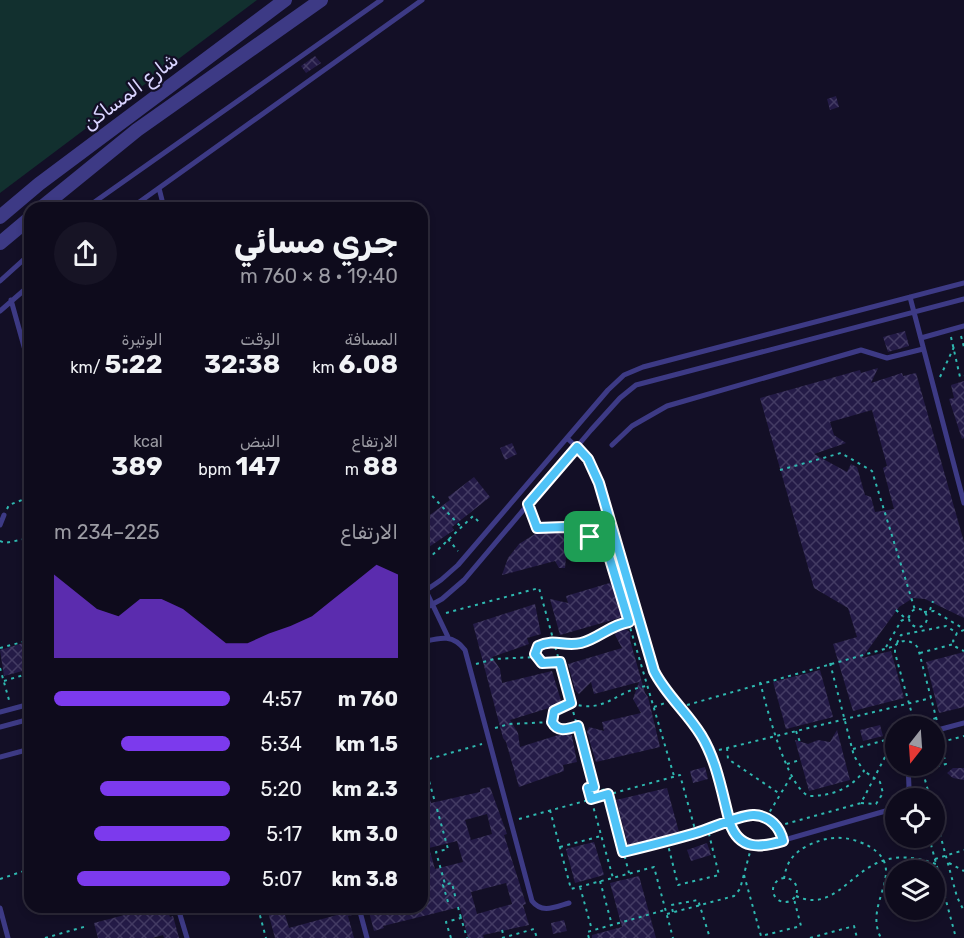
<!DOCTYPE html>
<html lang="ar">
<head>
<meta charset="utf-8">
<style>
  body { margin:0; font-family:Rubik,Vazirmatn,sans-serif; background:#171425; color:#f1f3f6; direction:rtl; height:100vh; display:flex; flex-direction:column; font-size:22px; white-space:nowrap }
  * { box-sizing:border-box; margin:0 }
  p { font-size:20px; color:#9b9ba3 }
  .icon { flex:none; width:33px; height:33px; fill:none; stroke:currentColor; stroke-width:2; stroke-linecap:round; stroke-linejoin:round }
  .map { position:relative; flex:1; overflow:hidden; direction:ltr }
  .details { position:absolute; left:24px; top:202px; width:404px; height:711px; display:flex; flex-direction:column; background:#0e0b1c; border-radius:18px; box-shadow:0 3px 9px #0003,0 0 0 2px #2e2b3b; direction:rtl }
  .details>* { flex:none }
  .needle { width:39px; rotate:197deg }
  .fabs { position:absolute; left:885px; top:716px; display:grid; gap:12px }
  .fabs a { display:grid; place-items:center; width:60px; height:60px; border-radius:50%; background:#0e0b1c; box-shadow:0 3px 9px #0003,0 0 0 2px #2e2b3b; font-size:30px }
  .pin { position:absolute; display:grid; place-items:center; width:51px; height:51px; color:#fff; margin:-26px; border-radius:12px; box-shadow:0 3px 9px #0006 }
  .round { display:grid; place-items:center; flex:none; width:63px; height:63px; border-radius:32px; background:#171425 }
  .head { display:flex; align-items:center; justify-content:space-between; height:102px; padding:0 30px }
  h1 { font-size:33px; font-weight:700; line-height:45px }
  .stats { display:grid; grid-template-columns:repeat(3,1fr); gap:9px; height:102px; padding:6px 30px }
  .stats div { display:grid; align-content:center }
  .stats b { font-size:26px; font-weight:700 }
  .stats small { font-size:16px; font-weight:400 }
  .stats p { font-size:16px }
  .chart { height:168px; padding:12px 30px }
  .chart p { display:flex; justify-content:space-between }
  .chart svg { width:100%; height:108px; margin-top:6px; fill:#7c3aed; opacity:.7 }
  ul { padding:0 30px; list-style:none; font-size:20px }
  li { display:grid; grid-template-columns:96px 72px 1fr; align-items:center; height:45px }
  li i { height:15px; border-radius:8px; background:#7c3aed }
  .map>svg:first-child { display:block }
  .park { fill:#12302f }
  .building { fill:url(#building-cross-hatch); fill-rule:evenodd }
  .lines { fill:none; stroke-linecap:round; stroke-linejoin:round }
  .path { stroke:#2fb8b0; stroke-width:2; stroke-dasharray:3 4.5; stroke-linecap:butt }
  .service { stroke:#3d3a85; stroke-width:5 }
  .tertiary { stroke:#3d3a85; stroke-width:14 }
  .route-casing { stroke:#fff; stroke-width:12 }
  .route { stroke:#4fc3f7; stroke-width:8 }
  .labels { text-anchor:middle; dominant-baseline:central; stroke-width:4.5; stroke-linejoin:round; paint-order:stroke }
  .street-label { font-size:20px; fill:#d9d4ff; stroke:#130f26 }
</style>
</head>
<body>
<div class="map">
<svg width="964" height="938" viewBox="0 0 964 938">
  <defs>
    <pattern id="building-cross-hatch" width="8" height="8" patternUnits="userSpaceOnUse" patternTransform="scale(1.5)"><rect width="8" height="8" fill="#241b47"/><path d="M0 0l8 8M0 8l8-8" fill="none" stroke="#433b63"/></pattern>
  </defs>
  <rect width="100%" height="100%" fill="#130f26"/>
  <!-- park -->
  <path class="park" d="M0 0H257L0 193Z"/>
  <!-- building -->
  <path class="building" d="M315 56 321 63 306 73 301 66Z
    M836 96 839 107 830 110 827 99Z
    M905 331 909 346 888 352 883 337Z
    M878 368 871 383 902 373 903 376 916 373 964 542V618L925 599 913 598 899 607 862 658 891 651 904 698 853 711 833 644 857 637 848 608 814 588 760 398 860 370 861 373ZM872 410 887 466 883 468 894 509 875 512 871 497 865 495 857 467 851 464 847 472 814 454 846 443 834 435 830 422Z
    M964 381V438L962 439 949 399 954 398 951 385Z
    M512 443 517 454 505 460 500 448Z
    M474 477 490 497 452 527 454 530 426 549 422 543V521L450 500 448 497Z
    M561 528 587 536 601 548 566 557 565 568H559L555 561 502 575 508 558 519 544 538 532Z
    M613 582 623 617 560 635 550 599 568 603 566 596Z
    M535 604 541 634 527 638 529 644 492 657 500 669 502 683 552 671 562 704 510 720 518 733 520 747 571 731 577 762 563 765 564 771 519 787 506 742 503 738 473 624Z
    M619 624 631 633 630 640 645 693 648 697 660 747 596 762 587 732 589 727 604 731 602 722 641 713 633 699 639 682 594 694 591 682 579 694 575 690 568 664 622 648 615 635Z
    M30 641V669L4 676 0 650Z
    M964 652V707L939 713 926 662Z
    M820 670 833 717 786 729 773 682Z
    M880 725 883 736 863 741 860 730Z
    M837 730 850 780 809 791 795 740 808 744 818 740 830 742Z
    M705 767 708 779 693 783 690 771Z
    M953 768H964V780L953 778 947 773Z
    M422 777H424L431 803 480 792V789L490 787 507 834 504 835 526 904 523 905 529 925 483 935 484 938H468L460 907 383 926 384 928 374 931 368 908H422V891L425 890 422 877ZM487 814 492 834 471 840 465 820ZM457 841 463 862 435 869 429 848ZM506 883 512 904 477 914 471 892Z
    M667 788 679 832 628 845 616 800Z
    M594 842 604 875 575 883 566 849Z
    M707 843 711 855 691 861 687 850Z
    M639 876 656 938H592V935L622 927 610 883Z
    M151 908H167L170 917 173 916 179 938H164L163 935 152 938H98L94 923Z
    M267 908H283L289 928 337 915 335 908H354L356 914 348 916 354 938H275Z
    M564 920 567 931 553 934 551 923Z"/>
  <g class="lines">
    <!-- path -->
    <path class="path" d="M961 336 964 347
      M951 337 960 377 964 376
      M940 377 954 347
      M422 378 425 386 422 393
      M780 470 841 453 872 471 915 610
      M422 485 461 527
      M7 509 9 505 30 497
      M531 512 538 532
      M537 528C566 522 592 532 609 556L674 776
      M448 539 458 551
      M0 541 5 543 30 538
      M422 565 473 516 481 524
      M909 618a9 9 0 1 1 18 0a9 9 0 1 1-18 0Z
      M896 610 905 618
      M930 610 933 601
      M924 612 934 611 964 629
      M446 613 539 588 594 787 588 788 613 878
      M964 630 957 633 953 641 956 647 964 651
      M897 643 901 635 946 626 957 633
      M886 647 901 621 909 617
      M0 648 30 640
      M920 653 954 644
      M560 662 549 664 539 662 536 657 537 648 553 640C584 652 601 627 629 622
      M476 664 494 659 536 657
      M0 668 9 700
      M4 681 30 673
      M760 682C766 705 787 788 809 796 832 796 850 789 864 771L854 756 830 663
      M687 705 895 646
      M654 707 665 703
      M915 725 895 653V646C901 638 913 640 918 648L937 721
      M578 726 565 729 555 727 551 719 552 714 571 703C605 715 616 690 647 686
      M912 726 936 718
      M495 728 509 724 552 722
      M796 731 800 742
      M934 744 964 736
      M727 748 728 759 780 794
      M853 749 893 738
      M719 750 931 698
      M423 760 435 802
      M422 761 482 744
      M787 764 800 760
      M921 765 930 798
      M922 770 946 764 940 742
      M595 798 593 792 607 789 629 873
      M861 803 876 804 883 793 880 782 864 771
      M437 809 448 849 436 852 445 884
      M550 810 571 889 654 867 673 938
      M934 812 957 897 964 911
      M766 818 792 775
      M519 819 680 775 696 833
      M738 819C755 811 772 816 781 833
      M778 826 861 803 896 736
      M929 837 956 938
      M667 841 678 885 719 875 708 830
      M560 847 601 836
      M623 852 724 825
      M935 859 964 850
      M949 863 964 871
      M744 875 761 936 801 926 794 899
      M773 890a12 12 0 1 1 24 0a12 12 0 1 1-24 0Z
      M0 879 30 869
      M784 879C786 863 793 853 807 846 825 837 841 835 860 842 916 865 861 901 881 938
      M600 881 612 925
      M580 887 592 930
      M796 896C831 912 848 876 877 863 897 854 916 857 936 864
      M448 902 443 885 452 883 456 900
      M458 907 461 918
      M102 908 104 915
      M258 908 266 938
      M673 912 671 905 698 900 710 938
      M667 914 734 896 740 889 750 852
      M502 930 504 937
      M45 938 87 926
      M451 938 446 922 461 918 467 938
      M502 938 534 929 537 938
      M589 938 587 932 665 910
      M810 938 854 926 857 938"/>
    <!-- service -->
    <path class="service" d="M159 188 164 208
      M86 208 381 0
      M131 208 422 0
      M0 281 30 254
      M910 297 964 503
      M11 300 30 368
      M0 311 30 285
      M921 338 964 326
      M567 438 583 453 596 474 654 671C668 698 692 716 706 743 720 770 724 803 733 832 740 842 748 846 760 847L896 808
      M612 445 632 426 667 406 861 350 887 358 923 349
      M0 525 4 515
      M426 591 448 637
      M422 593 441 580 458 565 608 390 624 375 643 367 964 283
      M422 610 442 599 464 580 591 430 620 398 636 385 964 299
      M422 642C439 638 452 633 465 650L532 901C542 914 555 907 569 903
      M0 712 30 704
      M0 727 30 719
      M934 731 964 723
      M0 757 30 749
      M905 798 909 787 908 765
      M0 908 8 938
      M178 908 187 938
      M359 908 367 938"/>
    <!-- tertiary -->
    <path class="tertiary" d="M41 208 137 130 321 0
      M0 217 39 184 285 0
      M0 243 30 218"/>
  </g>
  <g class="lines">
    <!-- route casing -->
    <g class="route-casing">
      <path id="route" d="M590 537 609 556 629 622C610 625 598 639 581 643 564 647 554 638 538 646L535 654 542 663 560 662 571 703 554 711 552 722C558 733 568 729 578 726L594 787 588 788 591 799 608 794 623 852C648 846 672 840 696 833 710 829 742 814 754 815 770 816 780 827 783 841 760 848 739 850 730 823 722 793 717 761 701 735 687 712 666 695 654 671L599 483 588 459 577 447 528 504 537 528 565 527 590 537"/>
    </g>
    <!-- route -->
    <use href="#route" class="route"/>
  </g>
  <g class="labels">
    <!-- street labels -->
    <g class="street-label">
      <text transform="translate(130 91) rotate(-37)">شارع المساكن</text>
    </g>
  </g>
</svg>
<div class="fabs">
<a><svg class="needle" viewBox="-14 -14 28 28"><path d="M0-13l5 13h-10z" fill="#e53935"/><path d="M0 13l5-13h-10z" fill="#9b9ba3"/></svg></a>
<a><svg class="icon" aria-label="locate" viewBox="0 0 24 24"><circle cx="12" cy="12" r="6"/><path d="M12 2v4M12 18v4M2 12h4M18 12h4"/></svg></a>
<a><svg class="icon" aria-label="layers" viewBox="0 0 24 24"><path d="M12 4l9 5-9 5-9-5zM3 14l9 5 9-5"/></svg></a>
</div>
<div class="pin" style="left:590px;top:537px;background:#1e9e55"><svg class="icon" aria-label="arrive" viewBox="0 0 24 24"><path d="M6 21V4h12l-3 4 3 4H6"/></svg></div>
<section class="details">
<div class="head"><div><h1>جري مسائي</h1><p>19:40 · 8 × 760 m</p></div><a class="round"><svg class="icon" aria-label="share" viewBox="0 0 24 24"><path d="M12 15V3M7 8l5-5 5 5M5 13v7h14v-7"/></svg></a></div>
<div class="stats">
<div><p>المسافة</p><b>6.08<small> km</small></b></div>
<div><p>الوقت</p><b>32:38</b></div>
<div><p>الوتيرة</p><b>5:22<small> /km</small></b></div>
</div>
<div class="stats">
<div><p>الارتفاع</p><b>88<small> m</small></b></div>
<div><p>النبض</p><b>147<small> bpm</small></b></div>
<div><p>kcal</p><b>389</b></div>
</div>
<div class="chart"><p><span>الارتفاع</span>225–234 m</p>
<svg viewBox="0 0 160 44" preserveAspectRatio="none"><path d="M0 44V10L10 17L20 24L30 27L40 20L50 20L60 24L70 31L80 38L90 38L100 34L110 31L120 27L130 20L140 13L150 6L160 10V44z"/></svg>
</div>
<ul>
<li><b>760 m</b>4:57<i style="width:100%"></i></li>
<li><b>1.5 km</b>5:34<i style="width:62%"></i></li>
<li><b>2.3 km</b>5:20<i style="width:74%"></i></li>
<li><b>3.0 km</b>5:17<i style="width:77%"></i></li>
<li><b>3.8 km</b>5:07<i style="width:87%"></i></li>
</ul>
</section>
</div>
</body>
</html>
